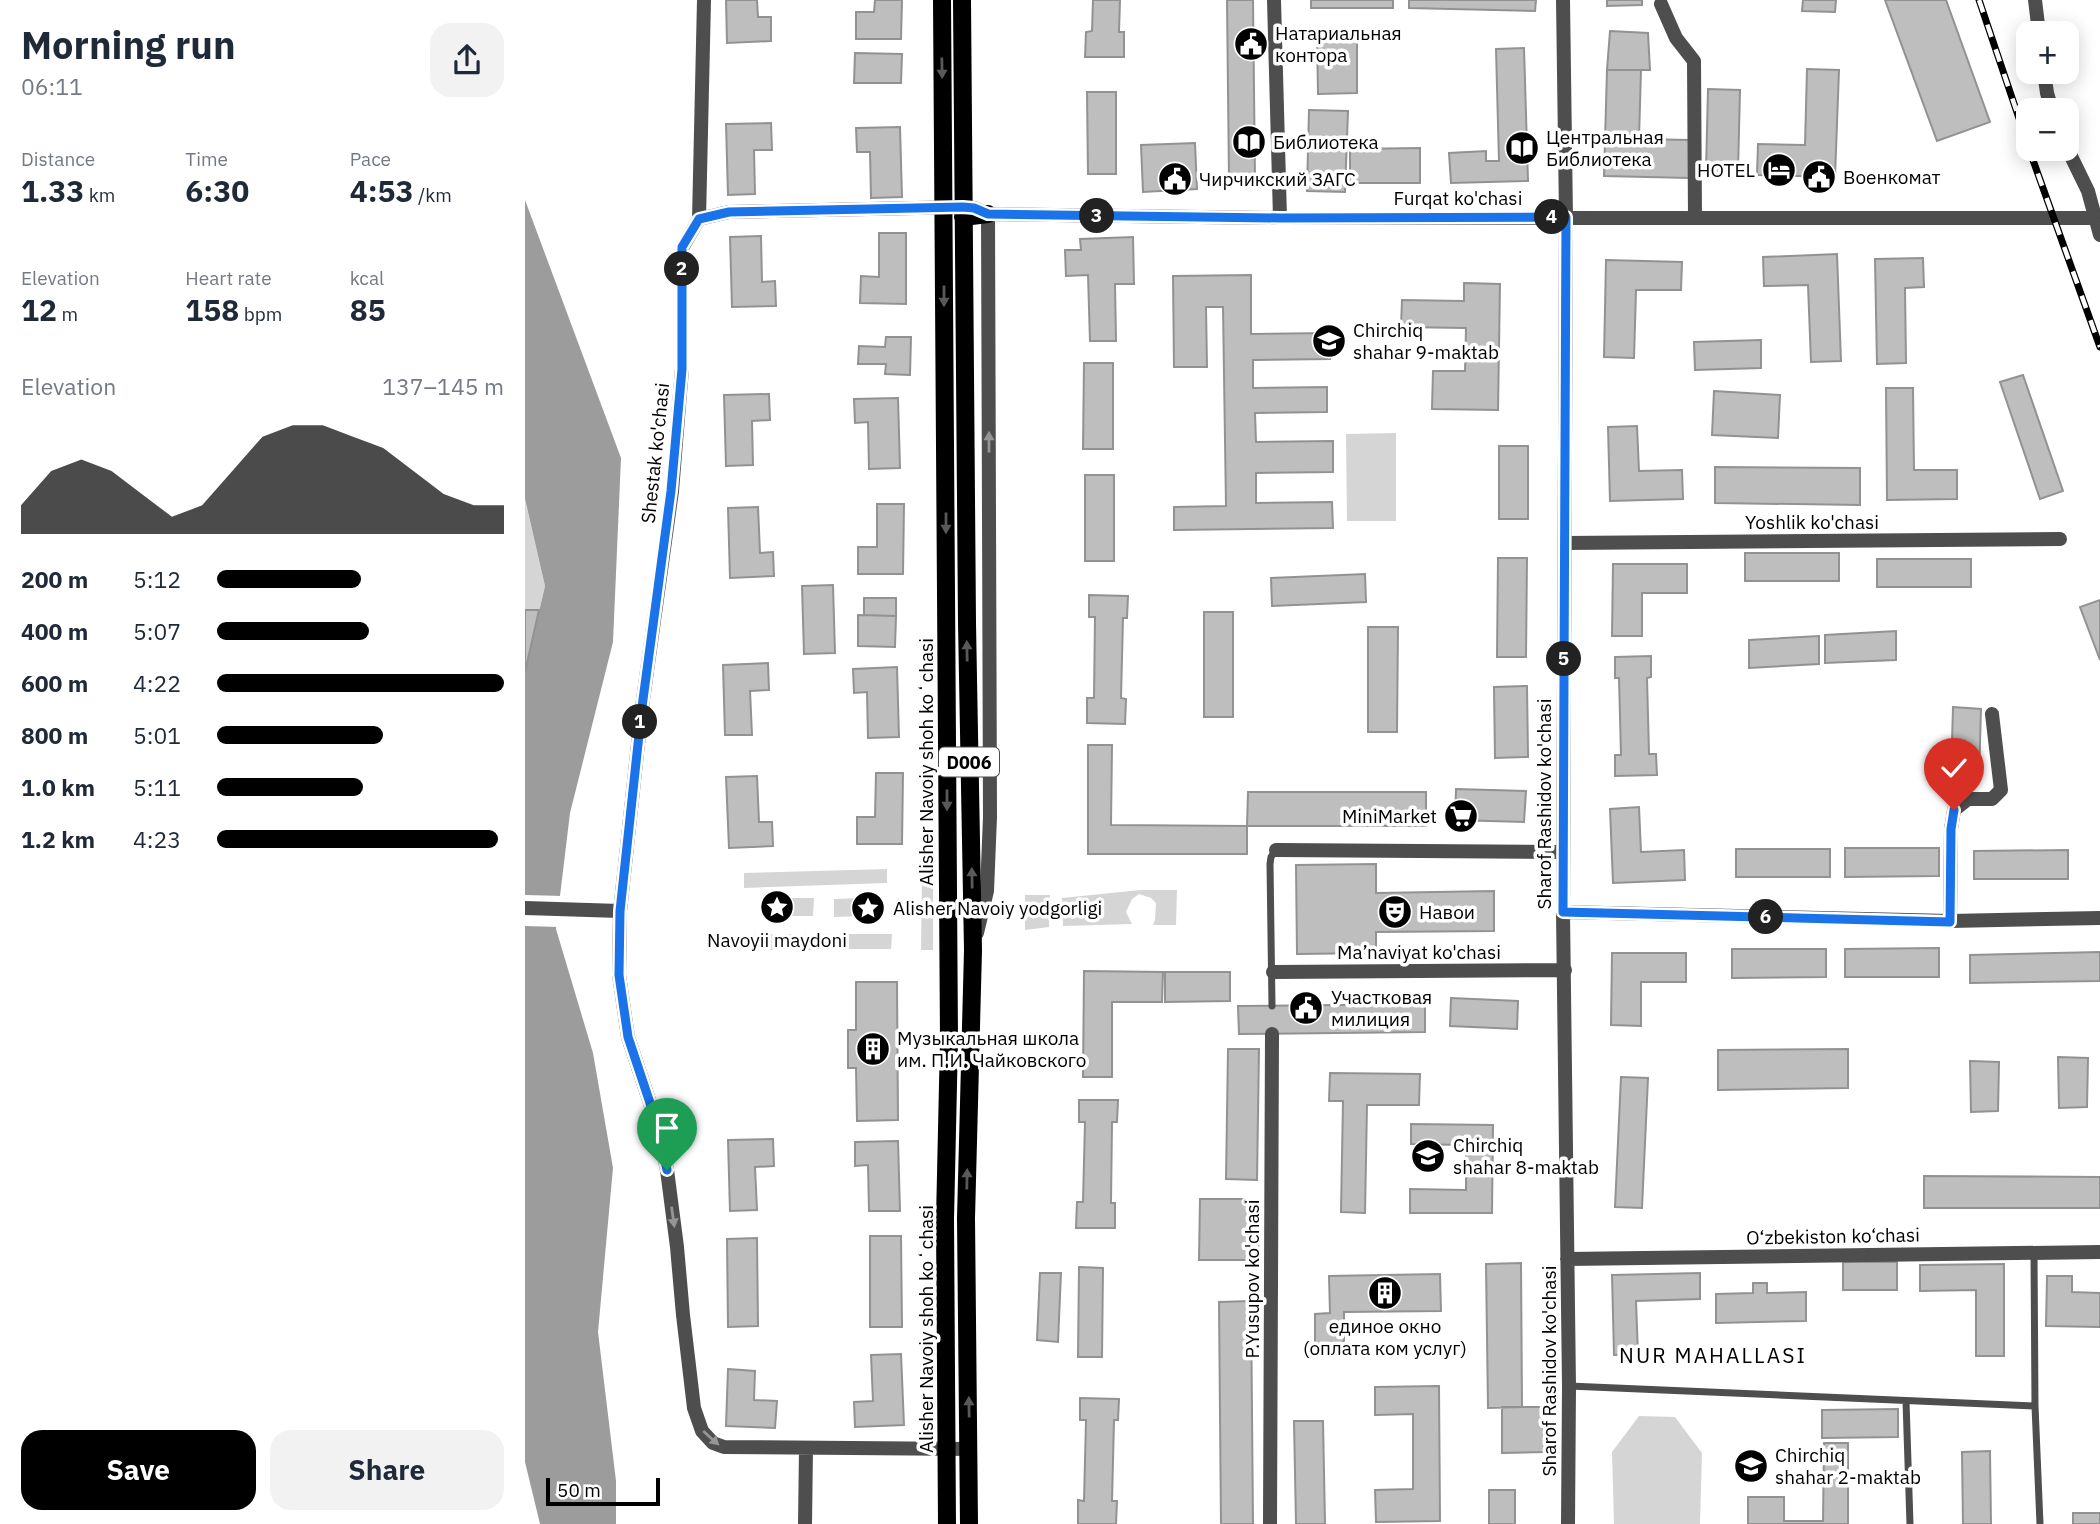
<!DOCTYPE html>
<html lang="en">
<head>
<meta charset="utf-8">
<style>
  body { margin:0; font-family:"IBM Plex Sans",sans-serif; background:#f2f2f3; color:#1f2937; height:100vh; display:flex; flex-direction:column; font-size:26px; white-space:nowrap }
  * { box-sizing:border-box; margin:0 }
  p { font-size:23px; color:#747a83 }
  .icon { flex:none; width:38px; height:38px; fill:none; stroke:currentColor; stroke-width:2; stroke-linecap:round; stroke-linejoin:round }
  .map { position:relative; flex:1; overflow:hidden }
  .drawer { display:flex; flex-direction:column; background:#fff; width:525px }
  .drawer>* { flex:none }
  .buttons { position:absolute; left:1491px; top:21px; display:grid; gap:14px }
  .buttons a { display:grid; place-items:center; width:63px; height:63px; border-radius:14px; background:#fff; box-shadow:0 4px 18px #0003; font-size:35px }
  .scale { position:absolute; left:21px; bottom:18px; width:114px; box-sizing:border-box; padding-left:7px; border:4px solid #000; border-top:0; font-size:19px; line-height:24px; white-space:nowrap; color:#000; -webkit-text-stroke:5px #fff; paint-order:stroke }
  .pin { position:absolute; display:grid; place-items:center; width:60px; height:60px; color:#fff; margin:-72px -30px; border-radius:50% 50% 50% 0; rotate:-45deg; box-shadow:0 0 7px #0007 }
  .pin .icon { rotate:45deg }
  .km { position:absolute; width:35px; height:35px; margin:-18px; border-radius:50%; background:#222; color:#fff; font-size:19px; line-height:35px; text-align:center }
  .round { display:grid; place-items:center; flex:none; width:74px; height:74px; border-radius:21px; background:#f2f2f3 }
  .headline { display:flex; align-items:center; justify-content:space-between; height:119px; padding:0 21px }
  h1 { font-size:38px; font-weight:800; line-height:52px }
  .stats { display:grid; grid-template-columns:repeat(3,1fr); gap:10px; height:119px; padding:7px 21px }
  .stats div { display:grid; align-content:center }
  .stats b { font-size:30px; font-weight:800 }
  .stats small { font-size:19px; font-weight:400 }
  .stats p { font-size:19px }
  .chart { height:196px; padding:14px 21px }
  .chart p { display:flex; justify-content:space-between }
  .chart svg { width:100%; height:126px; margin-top:7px; fill:#000; opacity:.7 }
  .cta { display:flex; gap:14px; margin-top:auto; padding:14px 21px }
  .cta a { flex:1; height:80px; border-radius:21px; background:#000; color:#fff; font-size:28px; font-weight:800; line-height:80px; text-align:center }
  .cta a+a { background:#f2f2f3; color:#1f2937 }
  ul { padding:0 21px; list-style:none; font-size:23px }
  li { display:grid; grid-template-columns:112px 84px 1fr; align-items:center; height:52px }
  li i { height:18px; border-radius:9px; background:#000 }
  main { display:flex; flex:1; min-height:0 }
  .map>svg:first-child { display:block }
  .green { fill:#d5d5d5 }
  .water { fill:#9c9c9c }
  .pier { fill:#fff }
  .building { fill:#bebebe; stroke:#929292; stroke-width:2 }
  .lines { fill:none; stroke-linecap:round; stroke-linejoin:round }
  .service { stroke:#4e4e4e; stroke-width:7 }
  .minor { stroke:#4e4e4e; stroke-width:14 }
  .primary { stroke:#000; stroke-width:18 }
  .rail-casing { stroke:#000; stroke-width:7 }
  .rail { stroke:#fff; stroke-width:4.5; stroke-dasharray:13; stroke-linecap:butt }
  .oneway { fill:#595959 }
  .oneway2 { fill:#959595 }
  .route-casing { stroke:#fff; stroke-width:14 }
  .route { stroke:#1a73e8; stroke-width:9 }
  .labels { text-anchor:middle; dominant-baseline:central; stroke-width:7; stroke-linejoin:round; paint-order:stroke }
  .shield { fill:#fff; stroke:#4c4c4c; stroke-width:2 }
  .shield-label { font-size:18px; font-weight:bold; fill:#000 }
  .poi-label { font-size:19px; fill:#000; stroke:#fff; text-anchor:start }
  .street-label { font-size:19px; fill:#000; stroke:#fff }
  .neighbourhood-label { font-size:21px; letter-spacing:2px; fill:#000; stroke:#fff }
</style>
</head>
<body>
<main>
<section class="drawer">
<div class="headline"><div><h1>Morning run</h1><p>06:11</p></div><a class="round"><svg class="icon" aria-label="share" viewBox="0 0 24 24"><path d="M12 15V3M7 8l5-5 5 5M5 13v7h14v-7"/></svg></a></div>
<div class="stats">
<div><p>Distance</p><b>1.33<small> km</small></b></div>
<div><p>Time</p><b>6:30</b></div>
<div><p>Pace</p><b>4:53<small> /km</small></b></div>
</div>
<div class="stats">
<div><p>Elevation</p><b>12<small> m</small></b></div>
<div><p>Heart rate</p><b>158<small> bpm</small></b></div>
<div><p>kcal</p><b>85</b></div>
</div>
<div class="chart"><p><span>Elevation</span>137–145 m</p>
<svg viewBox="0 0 160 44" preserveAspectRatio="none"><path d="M0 44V34L10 22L20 18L30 22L40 30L50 38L60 34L70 22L80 10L90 6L100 6L110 10L120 14L130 22L140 30L150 34L160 34V44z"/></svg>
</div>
<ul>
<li><b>200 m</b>5:12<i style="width:50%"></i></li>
<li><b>400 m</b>5:07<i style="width:53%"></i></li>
<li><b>600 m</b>4:22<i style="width:100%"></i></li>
<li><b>800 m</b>5:01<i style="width:58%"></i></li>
<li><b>1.0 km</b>5:11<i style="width:51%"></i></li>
<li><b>1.2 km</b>4:23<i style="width:98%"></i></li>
</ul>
<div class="cta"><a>Save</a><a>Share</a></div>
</section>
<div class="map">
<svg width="1575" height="1524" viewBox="0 0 1575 1524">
  <rect width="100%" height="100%" fill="#fff"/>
  <!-- green -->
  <path class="green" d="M871 433V521H822L821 434Z
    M0 500 20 586 0 672Z
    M362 869V883L219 888V873Z
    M397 870H408V950H396Z
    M615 890H652L651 925H628L630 920 631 903 626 898 614 894 607 899 601 912 607 924 538 926 537 898Z
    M500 895H525L524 927 500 930Z
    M260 898H289L288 916H260Z
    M338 898V916L309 917V899Z
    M224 934H293V950H224Z
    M301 934H367L366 949H301Z
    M1114 1416 1150 1417 1177 1453 1175 1524H1089L1087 1452Z"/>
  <!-- water -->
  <path class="water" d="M0 200 96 458 88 642 45 813 31 929 68 1053 88 1168 73 1332 91 1481V1524H15L0 1462V672L20 586 0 499Z"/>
  <!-- pier -->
  <path class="pier" d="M0 895 38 896 35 927 0 926Z"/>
  <!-- building -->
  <path class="building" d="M201 0H232L233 17H246V41L202 43Z
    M350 0H377L376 39H331V12H349Z
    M568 0H595L594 32H599V57H560L561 32 567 31Z
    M702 0H728L730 179H704Z
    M786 0H868V8H786Z
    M884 0H1011L1010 11 884 8Z
    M1082 0H1117V5L1082 6Z
    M1278 0H1311L1310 12 1277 11Z
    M1360 0H1421L1465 122 1412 141Z
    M1085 31 1123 33 1125 70H1082Z
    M832 35V93L793 94 792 36Z
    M999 48 1003 181 926 183 924 153 961 151V161H974L971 49Z
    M330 53 377 54 376 83H329Z
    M1282 69 1314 70 1310 177 1232 175 1233 144 1280 145Z
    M1082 70H1116L1114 139 1165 140 1164 178 1079 176Z
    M1183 89 1215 90 1213 172 1181 171Z
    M562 92H591V174H563Z
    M784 110 823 111 820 192 782 191Z
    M246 123 247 150H229L230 194 203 195 201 124Z
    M375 127 377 197 346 198 345 152H332L331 128Z
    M670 143 672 189 618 192 616 145Z
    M895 148V183H825V149Z
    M354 233H381V304L335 303 336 276 354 277Z
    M236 236 237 282 250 281 251 306 207 307 205 237Z
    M608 237 609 284H590L591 341H565L563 275 541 276 540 250H556L555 239Z
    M1312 254 1316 361 1286 362 1283 285 1239 286 1238 257Z
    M1398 258 1399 287 1380 288 1381 363 1352 364 1350 259Z
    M1081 260 1157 262 1156 290H1111L1109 358 1079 357Z
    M726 275V334L804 333 805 359 728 360V388L802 387V412L730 413 731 442 808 441V472L731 473V503L807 502 808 528 649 530V507L701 506 698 307H681L682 367H649L648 276Z
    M939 283 975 284 973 410 907 409 908 371H940L941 328 876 327 877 300 939 301Z
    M361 337H386L385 375 360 374 361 364H333L334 346 360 347Z
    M1236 340V368L1170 370 1169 342Z
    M559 363H588V449H558Z
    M1498 375 1538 491 1515 499 1475 382Z
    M1361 388H1388L1389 470H1432V499L1362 500Z
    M1189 391 1255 395 1253 438 1187 435Z
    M244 394 245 420 227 421 228 465 201 466 199 395Z
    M373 398 375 468 344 469 343 422 330 423 329 399Z
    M1112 426 1114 471 1157 470 1158 499 1085 501 1083 427Z
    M974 446H1003V519H974Z
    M1190 467 1335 468V505L1190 503Z
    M560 475H589V561H560Z
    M352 504H379L378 574H333V547H352Z
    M233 507 235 553 248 552 249 576 205 578 203 508Z
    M1220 553H1314V581H1220Z
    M973 558H1002L1001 657H972Z
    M1352 559H1446V587H1352Z
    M1088 564H1162V593H1117V636H1087Z
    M840 574 841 602 747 606 746 578Z
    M308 585 310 653 279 654 277 586Z
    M564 595 603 596 602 618H598L596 698 601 699 600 724 562 723V698H569L570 617H564Z
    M339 598H371V616L339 615Z
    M1575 600V660L1555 607Z
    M0 610H14L0 672Z
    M679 612H708V717H679Z
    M333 615 371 616 370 647 333 646Z
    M843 627H873L872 732H843Z
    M1371 631V660L1300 663V635Z
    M1294 636V664L1224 668V640Z
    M1126 656V677L1122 678 1124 754H1131L1132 775 1090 776V755H1096L1094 678H1090V657Z
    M243 663 244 690 225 691 227 735H200L198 665Z
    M372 667 374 737 343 738 342 692 329 693 328 669Z
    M1002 686 1003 757 970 758 969 687Z
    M1428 707 1456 709 1454 779 1426 777Z
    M563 745H587L586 825 722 826V854H563Z
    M351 773H378L377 844H332V817H350Z
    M232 776 234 822H247L248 846 204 848 201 777Z
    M931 789 1001 791 999 822 930 820Z
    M723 792H901V826H722Z
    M1114 807 1116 852 1159 850 1160 880 1088 883 1085 809Z
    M1320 848H1414V876L1320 877Z
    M1211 849H1305V877H1211Z
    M1543 850V879H1449V851Z
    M851 864V893L969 891V931L851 932V953L772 954 771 865Z
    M1414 948V977H1320V949Z
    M1207 949H1301V977L1207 978Z
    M1575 952V981L1445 983V955Z
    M1087 953H1161V982H1116V1026L1086 1025Z
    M559 971 638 972 637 1002H587V1077H558Z
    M640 972H705V1001L640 1002Z
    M331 982H372L373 1120 332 1121 331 1068H323V1030H331Z
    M926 998 993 1001 992 1029 925 1026Z
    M900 1004V1032L714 1034 713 1006Z
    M703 1049H734L732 1180 701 1179Z
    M1323 1049V1088L1193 1090V1050Z
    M1533 1057 1563 1058 1562 1107 1534 1108Z
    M1445 1061 1474 1062 1473 1111 1446 1112Z
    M805 1073 895 1074 894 1105H842L840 1213 816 1212 818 1101H804Z
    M1096 1077 1123 1078 1117 1208 1090 1207Z
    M554 1100H593L592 1122H587L586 1203H590V1228H551L552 1202H558L560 1122H554Z
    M886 1124 968 1125 967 1213H885V1189L941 1190V1145L886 1144Z
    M248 1139 249 1166 230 1167 232 1210 205 1211 203 1140Z
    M373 1141 375 1211H344L343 1165 330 1166V1142Z
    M1399 1176 1575 1177V1208H1399Z
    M675 1199H734L733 1260H674Z
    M345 1236H376L377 1327H345Z
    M232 1238 233 1326 203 1327 202 1239Z
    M1318 1262H1372V1290H1318Z
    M996 1263 997 1407 963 1408 961 1264Z
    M1479 1264V1356H1451V1290L1395 1291V1265Z
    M554 1267 578 1268 577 1357H553Z
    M515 1273H536L533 1342 512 1340Z
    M1175 1273V1299L1111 1301 1113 1354 1089 1355 1087 1275Z
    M915 1274 916 1311 819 1312V1342L790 1343V1314L805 1313 804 1276Z
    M1522 1276H1547V1292L1575 1293V1327L1521 1326Z
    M1228 1283H1242V1293L1281 1292V1321L1191 1323V1294L1228 1293Z
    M726 1301 728 1524H696L694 1302Z
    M376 1354 379 1425 330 1427 329 1402 348 1401 346 1355Z
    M203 1369 230 1371 229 1400 252 1401 250 1428 201 1426Z
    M914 1386 915 1521 851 1522 850 1490 888 1489V1414L850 1415V1387Z
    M555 1398 594 1399 593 1420H589L587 1501H592L591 1524H553V1500L559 1501 561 1420H555Z
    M977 1407H1018L1019 1452 977 1453Z
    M1373 1409V1437L1297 1438V1410Z
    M769 1421H798L800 1524H771Z
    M1299 1443H1323V1524H1223V1497H1259V1521H1298Z
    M1465 1451 1466 1524H1438L1437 1452Z
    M964 1490H990V1524H964Z
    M1548 1513H1575V1524H1548Z"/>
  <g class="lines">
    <!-- service -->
    <path class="service" d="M747 1006 745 864 746 857 751 850
      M1509 1253 1510 1406 1515 1524
      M1044 1386 1510 1406
      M1381 1401 1385 1524"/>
    <!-- minor -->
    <path class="minor" d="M179 0 174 219 157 248V369L147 491 117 707 100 865 95 911 94 975 103 1037 133 1127 142 1170 152 1247 158 1315 169 1408 177 1431 188 1443 199 1447 445 1449
      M749 0 755 218
      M1038 0 1041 217 1038 912 1044 1386 1043 1524
      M1510 0 1514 33
      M1136 4 1151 38 1169 61 1170 218
      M1519 72 1522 93 1527 110
      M1542 148 1563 191 1575 235
      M174 219 204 212 438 207 449 208 463 214 755 218H1571
      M1040 543 1535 539
      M751 850 1038 852
      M0 908 95 911
      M1038 912 1425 921 1575 918
      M1425 921 1426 829 1429 810 1443 799H1467L1476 790 1467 714
      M452 933 462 891 465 817 463 214
      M748 972 1040 970
      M1042 1259 1575 1252
      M280 1524 281 1449
      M745 1524 747 1034"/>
    <!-- primary -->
    <path class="primary" d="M417 0 424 1040 420 1219 422 1524
      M437 0 442 623 448 950 441 1218 444 1524
      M438 217 463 214"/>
    <!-- rail casing -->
    <g class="rail-casing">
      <path id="rail" d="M1454 0 1503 145
        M1504 149 1575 347"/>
    </g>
    <!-- rail -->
    <use href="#rail" class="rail"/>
  </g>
  <!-- one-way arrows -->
  <defs><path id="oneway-solid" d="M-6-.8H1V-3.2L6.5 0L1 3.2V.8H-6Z" transform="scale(1.75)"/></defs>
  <g class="oneway">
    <use href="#oneway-solid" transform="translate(417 68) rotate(89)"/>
    <use href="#oneway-solid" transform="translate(419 296) rotate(90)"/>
    <use href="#oneway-solid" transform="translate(421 523) rotate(90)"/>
    <use href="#oneway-solid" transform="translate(442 651) rotate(-91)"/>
    <use href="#oneway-solid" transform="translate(422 800) rotate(90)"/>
    <use href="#oneway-solid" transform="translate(447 878) rotate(-91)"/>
    <use href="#oneway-solid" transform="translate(442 1179) rotate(-89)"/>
    <use href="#oneway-solid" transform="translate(444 1407) rotate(-91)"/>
  </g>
  <g class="oneway2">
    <use href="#oneway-solid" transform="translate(464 442) rotate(-90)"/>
    <use href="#oneway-solid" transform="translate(148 1217) rotate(82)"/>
    <use href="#oneway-solid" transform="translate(186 1438) rotate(42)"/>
  </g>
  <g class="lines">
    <!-- route casing -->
    <g class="route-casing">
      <path id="route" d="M142 1170 133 1127 103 1037 94 975 95 911 117 707 146 491 157 369V247L174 219 204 212 438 207 449 208 463 214 755 218 1041 217 1038 912 1425 922 1426 829 1429 810"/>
    </g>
    <!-- route -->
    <use href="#route" class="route"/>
  </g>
  <!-- icons -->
  <defs>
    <g id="civic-disc" transform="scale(1.75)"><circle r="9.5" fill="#000" stroke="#fff"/><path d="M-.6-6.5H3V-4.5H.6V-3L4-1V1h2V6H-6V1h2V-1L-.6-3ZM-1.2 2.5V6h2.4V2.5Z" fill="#fff"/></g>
    <g id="library-disc" transform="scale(1.75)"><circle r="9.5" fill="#000" stroke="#fff"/><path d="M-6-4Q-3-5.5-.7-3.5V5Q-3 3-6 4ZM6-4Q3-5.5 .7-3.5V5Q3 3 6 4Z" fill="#fff"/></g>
    <g id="hotel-disc" transform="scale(1.75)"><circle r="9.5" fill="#000" stroke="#fff"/><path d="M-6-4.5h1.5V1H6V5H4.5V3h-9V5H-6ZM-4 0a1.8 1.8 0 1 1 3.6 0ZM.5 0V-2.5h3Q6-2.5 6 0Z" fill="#fff"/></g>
    <g id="school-disc" transform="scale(1.75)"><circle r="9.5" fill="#000" stroke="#fff"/><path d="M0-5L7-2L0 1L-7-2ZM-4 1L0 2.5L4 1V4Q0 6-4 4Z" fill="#fff"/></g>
    <g id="supermarket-disc" transform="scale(1.75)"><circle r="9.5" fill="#000" stroke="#fff"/><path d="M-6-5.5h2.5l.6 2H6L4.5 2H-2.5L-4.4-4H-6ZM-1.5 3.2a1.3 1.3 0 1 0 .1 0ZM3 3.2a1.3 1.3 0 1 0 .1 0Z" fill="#fff"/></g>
    <g id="sight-disc" transform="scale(1.75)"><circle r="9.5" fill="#000" stroke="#fff"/><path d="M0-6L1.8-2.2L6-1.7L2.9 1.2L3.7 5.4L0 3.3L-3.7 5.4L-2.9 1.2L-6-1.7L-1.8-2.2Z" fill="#fff"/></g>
    <g id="theatre-disc" transform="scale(1.75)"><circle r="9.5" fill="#000" stroke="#fff"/><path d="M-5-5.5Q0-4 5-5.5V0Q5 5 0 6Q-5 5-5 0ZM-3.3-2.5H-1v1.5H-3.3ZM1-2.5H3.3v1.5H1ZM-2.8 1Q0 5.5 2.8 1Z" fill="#fff"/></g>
    <g id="building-disc" transform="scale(1.75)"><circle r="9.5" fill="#000" stroke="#fff"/><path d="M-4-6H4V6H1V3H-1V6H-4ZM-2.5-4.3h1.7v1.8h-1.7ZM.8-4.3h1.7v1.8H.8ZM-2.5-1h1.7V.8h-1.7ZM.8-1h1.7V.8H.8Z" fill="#fff"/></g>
  </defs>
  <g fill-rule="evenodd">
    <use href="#civic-disc" x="726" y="44"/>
    <use href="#library-disc" x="724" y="142"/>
    <use href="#library-disc" x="997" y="148"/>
    <use href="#hotel-disc" x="1254" y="170"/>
    <use href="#civic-disc" x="1294" y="177"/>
    <use href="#civic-disc" x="650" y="179"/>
    <use href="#school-disc" x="804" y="341"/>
    <use href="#supermarket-disc" x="936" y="816"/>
    <use href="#sight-disc" x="252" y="907"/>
    <use href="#sight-disc" x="343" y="908"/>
    <use href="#theatre-disc" x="870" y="912"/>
    <use href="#civic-disc" x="781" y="1008"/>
    <use href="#building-disc" x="348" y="1049"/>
    <use href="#school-disc" x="903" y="1156"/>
    <use href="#building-disc" x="860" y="1293"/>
    <use href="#school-disc" x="1226" y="1466"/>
  </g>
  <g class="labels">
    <!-- shield labels -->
    <rect class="shield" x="414" y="747.5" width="60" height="29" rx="5"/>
    <g class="shield-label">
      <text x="444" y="762">D006</text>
    </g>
    <!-- poi labels -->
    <g class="poi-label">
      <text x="750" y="33">Натариальная<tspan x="750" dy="22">контора</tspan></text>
      <text x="1021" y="137">Центральная<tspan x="1021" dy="22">Библиотека</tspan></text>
      <text x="748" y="142">Библиотека</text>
      <text x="1230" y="170" text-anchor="end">HOTEL</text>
      <text x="1318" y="177">Военкомат</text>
      <text x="674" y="179">Чирчикский ЗАГС</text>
      <text x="828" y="330">Chirchiq<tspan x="828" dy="22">shahar 9-maktab</tspan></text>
      <text x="912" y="816" text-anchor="end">MiniMarket</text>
      <text x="368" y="908">Alisher Navoiy yodgorligi</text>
      <text x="894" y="912">Навои</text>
      <text x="252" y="940" text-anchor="middle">Navoyii maydoni</text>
      <text x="806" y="997">Участковая<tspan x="806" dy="22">милиция</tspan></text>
      <text x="372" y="1038">Музыкальная школа<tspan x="372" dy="22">им. П.И. Чайковского</tspan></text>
      <text x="928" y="1145">Chirchiq<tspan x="928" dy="22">shahar 8-maktab</tspan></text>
      <text x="860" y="1326" text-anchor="middle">единое окно<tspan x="860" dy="22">(оплата ком услуг)</tspan></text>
      <text x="1250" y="1455">Chirchiq<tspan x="1250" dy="22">shahar 2-maktab</tspan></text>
    </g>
    <!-- street labels -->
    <g class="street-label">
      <text x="933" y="198">Furqat ko'chasi</text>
      <text transform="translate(130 453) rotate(-84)">Shestak ko'chasi</text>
      <text x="1287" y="522">Yoshlik ko'chasi</text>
      <text transform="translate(401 762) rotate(-90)">Alisher Navoiy shoh koʻchasi</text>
      <text transform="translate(1019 804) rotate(-90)">Sharof Rashidov ko'chasi</text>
      <text x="894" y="952">Ma’naviyat ko'chasi</text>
      <text transform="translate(1308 1236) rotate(-1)">O‘zbekiston ko‘chasi</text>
      <text transform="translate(727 1279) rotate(-90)">P.Yusupov ko'chasi</text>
      <text transform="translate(401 1329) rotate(-90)">Alisher Navoiy shoh koʻchasi</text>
      <text transform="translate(1024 1371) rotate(-90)">Sharof Rashidov ko'chasi</text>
    </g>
    <!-- neighbourhood labels -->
    <g class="neighbourhood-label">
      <text x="1188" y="1355">NUR MAHALLASI</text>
    </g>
  </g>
</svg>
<div class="buttons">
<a>+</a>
<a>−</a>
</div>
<div class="scale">50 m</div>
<div class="pin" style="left:142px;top:1170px;background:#1e9e55"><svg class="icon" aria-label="arrive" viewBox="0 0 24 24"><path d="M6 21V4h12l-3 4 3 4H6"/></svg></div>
<div class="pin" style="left:1429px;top:810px;background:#d93025"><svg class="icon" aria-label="check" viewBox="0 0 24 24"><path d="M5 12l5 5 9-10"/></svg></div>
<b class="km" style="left:115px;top:722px">1</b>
<b class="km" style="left:157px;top:269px">2</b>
<b class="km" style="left:572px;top:216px">3</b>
<b class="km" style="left:1027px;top:217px">4</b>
<b class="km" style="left:1039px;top:659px">5</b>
<b class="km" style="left:1241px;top:917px">6</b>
</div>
</main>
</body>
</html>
